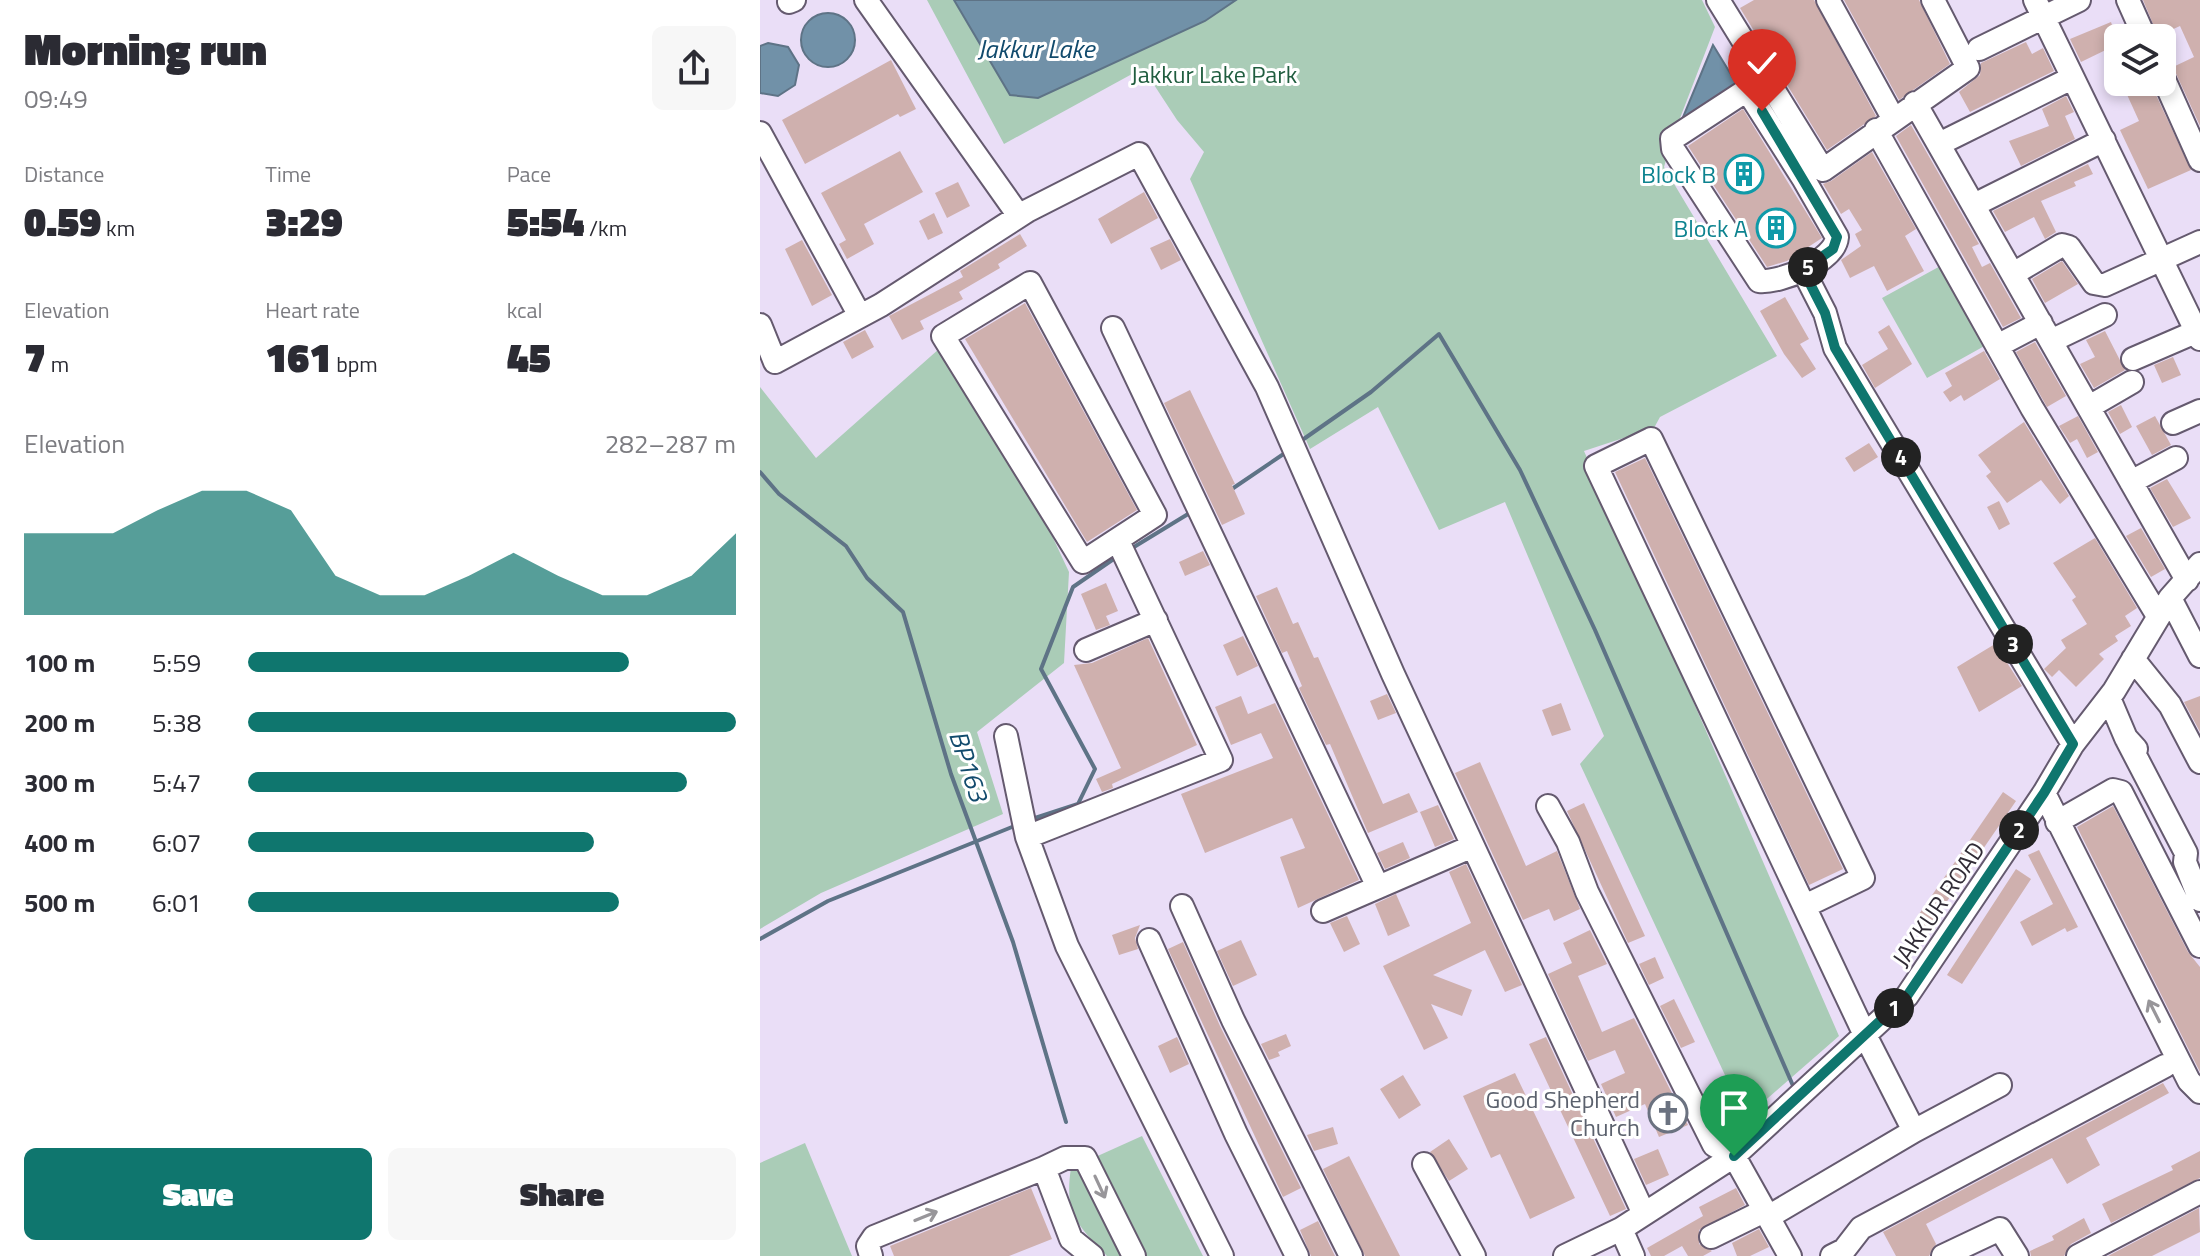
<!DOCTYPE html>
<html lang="en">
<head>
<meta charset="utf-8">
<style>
  body { margin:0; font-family:"Titillium Web",sans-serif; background:#f7f7f7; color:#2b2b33; height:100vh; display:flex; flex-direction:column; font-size:30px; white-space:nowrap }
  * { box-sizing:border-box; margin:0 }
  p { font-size:26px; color:#7c7c81 }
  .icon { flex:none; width:44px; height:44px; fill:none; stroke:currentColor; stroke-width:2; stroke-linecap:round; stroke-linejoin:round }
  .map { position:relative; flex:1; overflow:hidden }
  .sheet { display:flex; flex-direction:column; background:#fff; width:760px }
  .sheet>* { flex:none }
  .buttons { position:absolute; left:1344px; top:24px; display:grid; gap:16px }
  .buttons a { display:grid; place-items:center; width:72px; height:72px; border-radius:12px; background:#fff; box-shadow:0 4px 12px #0003; font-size:40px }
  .pin { position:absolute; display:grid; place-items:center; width:68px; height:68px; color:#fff; margin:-82px -34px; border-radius:50% 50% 50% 0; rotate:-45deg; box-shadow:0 0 8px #0007 }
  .pin .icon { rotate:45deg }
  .km { position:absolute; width:40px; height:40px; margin:-20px; border-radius:50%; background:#222; color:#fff; font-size:22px; line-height:40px; text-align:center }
  .round { display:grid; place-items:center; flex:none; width:84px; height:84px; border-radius:12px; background:#f7f7f7 }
  .head { display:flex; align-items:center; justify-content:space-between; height:136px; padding:0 24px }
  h1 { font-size:44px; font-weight:800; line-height:60px }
  .stats { display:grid; grid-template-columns:repeat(3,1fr); gap:12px; height:136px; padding:8px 24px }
  .stats div { display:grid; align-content:center }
  .stats b { font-size:40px; font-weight:800 }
  .stats small { font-size:22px; font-weight:400 }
  .stats p { font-size:22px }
  .chart { height:224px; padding:16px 24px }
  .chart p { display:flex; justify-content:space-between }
  .chart svg { width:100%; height:144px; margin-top:8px; fill:#0f766e; opacity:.7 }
  .action { display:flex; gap:16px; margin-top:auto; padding:16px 24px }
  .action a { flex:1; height:92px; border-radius:12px; background:#0f766e; color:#fff; font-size:32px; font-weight:800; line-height:92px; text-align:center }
  .action a+a { background:#f7f7f7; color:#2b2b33 }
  ul { padding:0 24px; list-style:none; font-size:26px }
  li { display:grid; grid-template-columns:128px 96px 1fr; align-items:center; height:60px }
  li i { height:20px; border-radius:10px; background:#0f766e }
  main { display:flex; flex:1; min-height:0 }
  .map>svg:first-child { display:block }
  .green { fill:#aaccb7 }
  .water { fill:#7191a8; stroke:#5e7386; stroke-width:2 }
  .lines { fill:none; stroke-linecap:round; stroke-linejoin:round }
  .stream { stroke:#5e7386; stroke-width:4 }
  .building { fill:#cfb0ae }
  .minor-casing { stroke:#655a6f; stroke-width:26 }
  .minor { stroke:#fff; stroke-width:22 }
  .oneway { stroke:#98969a }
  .route-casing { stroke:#fff; stroke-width:16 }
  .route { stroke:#0f766e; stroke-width:10 }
  .labels { text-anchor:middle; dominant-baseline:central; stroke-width:6; stroke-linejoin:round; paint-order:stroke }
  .park-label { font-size:24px; fill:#205d3f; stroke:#fff }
  .culture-label { font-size:24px; fill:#0d838f; stroke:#fff; text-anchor:end }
  .street-label { font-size:24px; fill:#312c36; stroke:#fff }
  .worship-label { font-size:24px; fill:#5b616d; stroke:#fff; text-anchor:end }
  .water-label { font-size:26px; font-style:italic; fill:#124b6d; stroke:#fff }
</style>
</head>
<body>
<main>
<section class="sheet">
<div class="head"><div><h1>Morning run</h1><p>09:49</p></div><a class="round"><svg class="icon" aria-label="share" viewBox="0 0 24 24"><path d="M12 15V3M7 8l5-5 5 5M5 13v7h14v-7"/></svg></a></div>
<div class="stats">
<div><p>Distance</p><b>0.59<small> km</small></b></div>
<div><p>Time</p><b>3:29</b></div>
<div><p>Pace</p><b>5:54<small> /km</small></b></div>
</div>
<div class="stats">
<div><p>Elevation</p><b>7<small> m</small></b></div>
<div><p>Heart rate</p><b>161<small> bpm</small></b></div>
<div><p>kcal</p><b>45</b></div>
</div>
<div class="chart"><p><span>Elevation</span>282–287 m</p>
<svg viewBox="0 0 160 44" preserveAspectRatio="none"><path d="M0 44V19L10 19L20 19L30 12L40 6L50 6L60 12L70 32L80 38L90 38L100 32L110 25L120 32L130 38L140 38L150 32L160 19V44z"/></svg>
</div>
<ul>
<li><b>100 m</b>5:59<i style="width:78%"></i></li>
<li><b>200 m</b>5:38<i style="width:100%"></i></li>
<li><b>300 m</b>5:47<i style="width:90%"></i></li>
<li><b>400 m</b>6:07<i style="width:71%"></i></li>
<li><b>500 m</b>6:01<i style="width:76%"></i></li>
</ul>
<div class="action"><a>Save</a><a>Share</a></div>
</section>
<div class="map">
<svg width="1440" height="1256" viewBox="0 0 1440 1256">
  <rect width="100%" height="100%" fill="#eadef7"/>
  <!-- green -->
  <path class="green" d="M167 0H194L250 95 445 21 476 0H942L955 27 912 139 904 167 1017 356 900 417 894 428 824 451 1079 1036 985 1118 820 764 844 736 745 502 679 530 618 407 550 449 430 179 444 152 417 120 383 68 244 144Z
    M1184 264 1228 344 1167 378 1122 298Z
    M197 333 309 572 304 663 217 732 243 814 61 893 0 929V387L56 458Z
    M382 1136 443 1256H347C317 1225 304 1213 311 1168Z
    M45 1143 92 1256H0V1163Z"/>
  <!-- water -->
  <path class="water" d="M194 0H476L445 21 278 98 250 95Z
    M41 40a27 27 0 1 1 54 0a27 27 0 1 1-54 0Z
    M8 43 28 47 39 65 35 85 18 96 0 93V46Z
    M953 45 978 86 921 122Z"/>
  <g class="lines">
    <!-- stream -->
    <path class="stream" d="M538 443 611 392 679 334 760 470 835 630 1034 1088
      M0 472 19 494 86 546 107 578 143 612 191 774 253 942 306 1122
      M469 491 528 451
      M369 550 433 511
      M272 819 318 804 335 769 281 669 313 587 358 556
      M0 939 68 901 257 825"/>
  </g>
  <!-- building -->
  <path class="building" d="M994 0H1054L1116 116 1067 150 980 8Z
    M1084 0H1159L1190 64 1139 100Z
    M1383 0H1440V126L1413 67 1434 57 1420 26 1398 36Z
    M1351 22 1358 44 1321 62 1310 39Z
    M1266 42 1272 54 1283 48 1294 71 1210 112 1199 92 1220 75 1221 63Z
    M131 60 156 109 140 117 138 114 45 164 22 120Z
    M1376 82H1390L1431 170 1388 189 1360 130 1379 121 1364 88Z
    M1306 96 1314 112 1305 116 1315 139 1261 166 1249 141 1289 126 1282 109Z
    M983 109 1062 238 1027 261 1007 267 928 146Z
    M1151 125 1219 244 1212 247 1222 267 1230 263 1261 318 1243 327 1136 136Z
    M140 151 163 192 104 224 114 244 87 259 79 244 86 240 61 193Z
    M1112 152 1156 229 1145 236 1164 271 1127 291 1114 266 1090 278 1081 260 1101 246 1095 234 1102 230 1089 209 1081 214 1063 184 1071 181Z
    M1328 164 1333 174 1314 182 1316 186 1281 201 1296 232 1285 239 1274 217 1245 232 1233 211Z
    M198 182 210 206 187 218 175 193Z
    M384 192 398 218 351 244 338 219Z
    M174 213 183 233 168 240 159 221Z
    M260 234 267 246 238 264 240 268 199 292 203 299 160 321 164 329 142 340 129 316 203 277 200 271Z
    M410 239 421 260 401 270 390 248Z
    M42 240 72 295 52 306 25 249Z
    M1302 261 1318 284 1285 303 1272 279Z
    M1025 297 1049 339 1040 344 1056 369 1042 378 1024 354 1000 311Z
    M265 303 377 510 327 542 205 339Z
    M1129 325 1152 364 1115 388 1102 365 1128 349 1118 332Z
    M105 330 114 347 92 359 83 342Z
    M1345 331 1365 370 1334 388 1320 364 1335 357 1326 340Z
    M1275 342 1306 396 1287 407 1256 352Z
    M1224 351 1240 379 1204 401 1201 395 1190 402 1183 392 1192 386 1185 373Z
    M1413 357 1421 375 1402 383 1394 365Z
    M430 390 475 484 472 485 485 514 462 525 404 403Z
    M1361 405 1372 427 1360 434 1348 412Z
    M1318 416 1338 452 1327 458 1317 439 1310 443 1299 426Z
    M1395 416 1411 445 1392 455 1376 426Z
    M1264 422 1309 496 1300 504 1281 480 1247 503 1226 476 1231 472 1218 455Z
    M1109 443 1118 457 1094 472 1085 458Z
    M885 458 1083 869 1049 885 855 472Z
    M1407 479 1431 518 1413 527 1390 488Z
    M1239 501 1250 524 1239 530 1227 507Z
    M1381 528 1405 569 1391 577 1366 536Z
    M1335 538 1377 608 1365 616 1371 626 1355 636 1358 641 1339 654 1344 659 1316 687 1299 670 1292 677 1284 669 1306 648 1301 640 1327 624 1312 600 1316 597 1293 563Z
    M443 551 450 565 425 576 419 562Z
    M346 583 358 611 346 616 350 625 336 630 321 594Z
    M517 587 533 624 538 622 554 658 558 657 623 804 649 793 658 812 608 833 570 744 566 745 539 688 542 686 527 651 522 653 496 596Z
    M483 636 498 666 477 676 463 645Z
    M388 638 437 745 352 784 353 788 342 792 336 779 361 768 314 665 332 663Z
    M1235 644 1262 686 1219 712 1197 667Z
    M627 694 636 713 618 720 610 701Z
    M481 696 488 714 515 703 599 880 538 908 520 857 545 848 532 818 445 853 421 794 513 758 501 733 471 745 455 707Z
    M1440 696V732L1424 702Z
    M801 703 811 730 792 736 782 710Z
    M720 762 766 866 797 851 820 909 794 921 789 909 763 920 695 773Z
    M1243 792 1256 801 1168 929 1155 920Z
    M824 803 885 936 868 943 807 811Z
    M678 805 694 839 675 847 660 812Z
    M1353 806 1428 952 1440 967V1072L1317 827Z
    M643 842 650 858 625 869 617 853Z
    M1279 850 1318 927 1307 932 1305 928 1272 946 1260 922 1293 904 1268 855Z
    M706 864 762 985 745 992 725 950 673 975 712 990 702 1016 671 1004 688 1038 664 1050 623 966 711 923 689 872Z
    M1256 869 1271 879 1202 984 1187 975Z
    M636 894 650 926 628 936 615 904Z
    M587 916 600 944 584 952 570 923Z
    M380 925 375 938 378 949 359 955 352 935Z
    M830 930 847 964 818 976 842 1032 874 1018 928 1125 899 1137 885 1104 856 1117 841 1084 865 1073 855 1050 828 1061 788 974 812 963 803 943Z
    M481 940 497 975 473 986 457 951Z
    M423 942 460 1026 541 1188 523 1197 408 949Z
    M895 957 904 978 889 985 879 964Z
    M914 999 935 1042 921 1048 900 1006Z
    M526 1034 531 1046 518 1052 520 1056 509 1060 501 1044Z
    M417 1037 429 1064 410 1073 398 1046Z
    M786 1037 866 1209 850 1216 769 1044Z
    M755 1073 815 1198 770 1219 740 1154 731 1158 703 1096Z
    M643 1075 661 1105 639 1119 620 1089Z
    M1403 1083 1409 1093 1326 1138 1340 1165 1307 1184 1292 1158 1166 1224 1176 1244 1169 1256H1136L1123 1232Z
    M967 1106 977 1128 964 1134 953 1112Z
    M573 1127 578 1144 554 1151 547 1135Z
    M689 1139 708 1169 689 1181 670 1152Z
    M898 1149 909 1175 886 1185 874 1159Z
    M1440 1151V1178L1351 1223 1342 1204 1413 1170 1411 1166Z
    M589 1156 640 1256H605L563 1169Z
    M271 1188 292 1239 249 1256H134L130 1246Z
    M976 1188 985 1205 939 1230V1244L952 1251 943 1256H928L922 1246 904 1256H891L887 1248 943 1216 939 1207Z
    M1439 1208 1440 1232 1392 1256H1348Z
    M1324 1218 1331 1233 1311 1244 1304 1256H1271L1270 1251 1294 1240 1292 1236Z
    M558 1221 575 1256H551L540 1230Z
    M999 1229 1009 1247 990 1256H977L972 1243Z"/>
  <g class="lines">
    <!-- minor casing -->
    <g class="minor-casing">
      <path id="minor" d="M106 0 259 216
        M958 0 1063 170 1208 68 1173 0
        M1068 0 1133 118
        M1275 0 1440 339
        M1368 0 1385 38
        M29 2 34 0
        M1219 49 1319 0
        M1402 75 1440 160
        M987 90 1043 178 1077 237C1075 261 1021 283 999 281L913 149 912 139Z
        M1155 103 1427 580
        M1116 130 1272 408 1398 616
        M0 133 100 316
        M1179 144 1312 78
        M1214 205 1344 140
        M1043 270 1065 313 1075 348 1313 744
        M1253 274 1302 245 1309 247 1334 283 1345 285 1440 242
        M270 283 395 515 323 562 183 336Z
        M0 325 15 362 121 305 267 211 379 154 507 387 633 674 884 1214
        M353 328 618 887
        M1291 341 1345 315
        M1237 346 1281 323
        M1373 359 1440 330
        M1329 407 1372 382
        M1413 423 1440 411
        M1371 482 1416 458
        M1410 598 1440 656
        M326 650 396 620
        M1373 659 1410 705 1440 762
        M1349 698 1366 738 1376 749
        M246 736 267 837 307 946 462 1256
        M1366 738 1426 853 1425 862 1440 900
        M1284 793 1429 1081 1440 1092
        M788 806 808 842 827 892 954 1145 974 1156 1030 1256
        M1297 822 1353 790 1361 792 1440 946
        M267 837 461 760 358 541
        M422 906 473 1020 591 1256
        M1045 906 1103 878 891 439 836 466 1105 1035 1154 1131
        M563 911 713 846
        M389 940 476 1134 537 1256
        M664 1164 714 1256
        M284 1168 305 1158H325L374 1256
        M1008 1217 1154 1131 1240 1085
        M861 1229 873 1256
        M951 1237 1004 1211
        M111 1256 108 1246 114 1237 284 1168 311 1239 332 1256
        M805 1256 861 1229 974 1156 1147 996 1284 793 1313 744 1354 691 1410 598 1440 564
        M1072 1256 1084 1250 1101 1228 1405 1066
        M1183 1256 1240 1229 1257 1256
        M1318 1256 1440 1192"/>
    </g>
    <!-- minor -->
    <use href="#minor" class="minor"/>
  </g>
  <!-- one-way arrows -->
  <defs><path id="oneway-shaft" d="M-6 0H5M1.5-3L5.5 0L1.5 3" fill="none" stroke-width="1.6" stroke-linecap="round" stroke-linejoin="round" transform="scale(2)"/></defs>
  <g class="oneway">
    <use href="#oneway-shaft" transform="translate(1394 1011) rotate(-117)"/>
    <use href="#oneway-shaft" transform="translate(340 1187) rotate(65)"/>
    <use href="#oneway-shaft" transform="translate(166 1216) rotate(-22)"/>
  </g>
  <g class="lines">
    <!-- route casing -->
    <g class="route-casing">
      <path id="route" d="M974 1156 1147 996 1284 793 1313 744 1075 348 1065 313 1043 270 1073 249 1077 237 1002 111"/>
    </g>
    <!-- route -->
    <use href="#route" class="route"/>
  </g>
  <!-- icons -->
  <defs>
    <g id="building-ring" transform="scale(2)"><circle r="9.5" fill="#fff" stroke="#0f9aa8" stroke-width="1.5"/><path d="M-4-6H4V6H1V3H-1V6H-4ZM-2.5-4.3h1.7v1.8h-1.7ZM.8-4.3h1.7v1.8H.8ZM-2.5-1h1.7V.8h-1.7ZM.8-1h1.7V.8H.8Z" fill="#0f9aa8"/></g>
    <g id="church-ring" transform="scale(2)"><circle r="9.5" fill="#fff" stroke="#6b7280" stroke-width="1.5"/><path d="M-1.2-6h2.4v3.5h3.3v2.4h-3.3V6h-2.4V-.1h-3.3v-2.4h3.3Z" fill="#6b7280"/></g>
  </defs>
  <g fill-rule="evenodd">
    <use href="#building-ring" x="984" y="174"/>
    <use href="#building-ring" x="1016" y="228"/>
    <use href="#church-ring" x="908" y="1113"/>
  </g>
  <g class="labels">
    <!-- park labels -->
    <g class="park-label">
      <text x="454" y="74">Jakkur Lake Park</text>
    </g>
    <!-- culture labels -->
    <g class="culture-label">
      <text x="956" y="174">Block B</text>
      <text x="988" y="228">Block A</text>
    </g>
    <!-- street labels -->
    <g class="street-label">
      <text transform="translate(1178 904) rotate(-56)">JAKKUR ROAD</text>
    </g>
    <!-- worship labels -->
    <g class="worship-label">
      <text x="880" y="1099">Good Shepherd<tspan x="880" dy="28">Church</tspan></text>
    </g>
    <!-- water labels -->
    <g class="water-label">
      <text x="276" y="48">Jakkur Lake</text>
      <text transform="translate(209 766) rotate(72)">BP163</text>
    </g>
  </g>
</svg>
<div class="buttons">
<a><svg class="icon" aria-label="layers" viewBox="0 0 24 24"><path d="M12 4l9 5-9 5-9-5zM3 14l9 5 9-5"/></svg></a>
</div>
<div class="pin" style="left:974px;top:1156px;background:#1e9e55"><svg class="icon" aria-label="arrive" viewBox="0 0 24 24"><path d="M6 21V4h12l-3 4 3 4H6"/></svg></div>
<div class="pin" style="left:1002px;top:111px;background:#d93025"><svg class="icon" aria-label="check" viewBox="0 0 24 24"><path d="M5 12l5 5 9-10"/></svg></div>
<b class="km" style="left:1134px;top:1008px">1</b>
<b class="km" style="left:1259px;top:830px">2</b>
<b class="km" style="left:1253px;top:644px">3</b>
<b class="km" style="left:1141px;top:457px">4</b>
<b class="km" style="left:1048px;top:267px">5</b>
</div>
</main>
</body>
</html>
